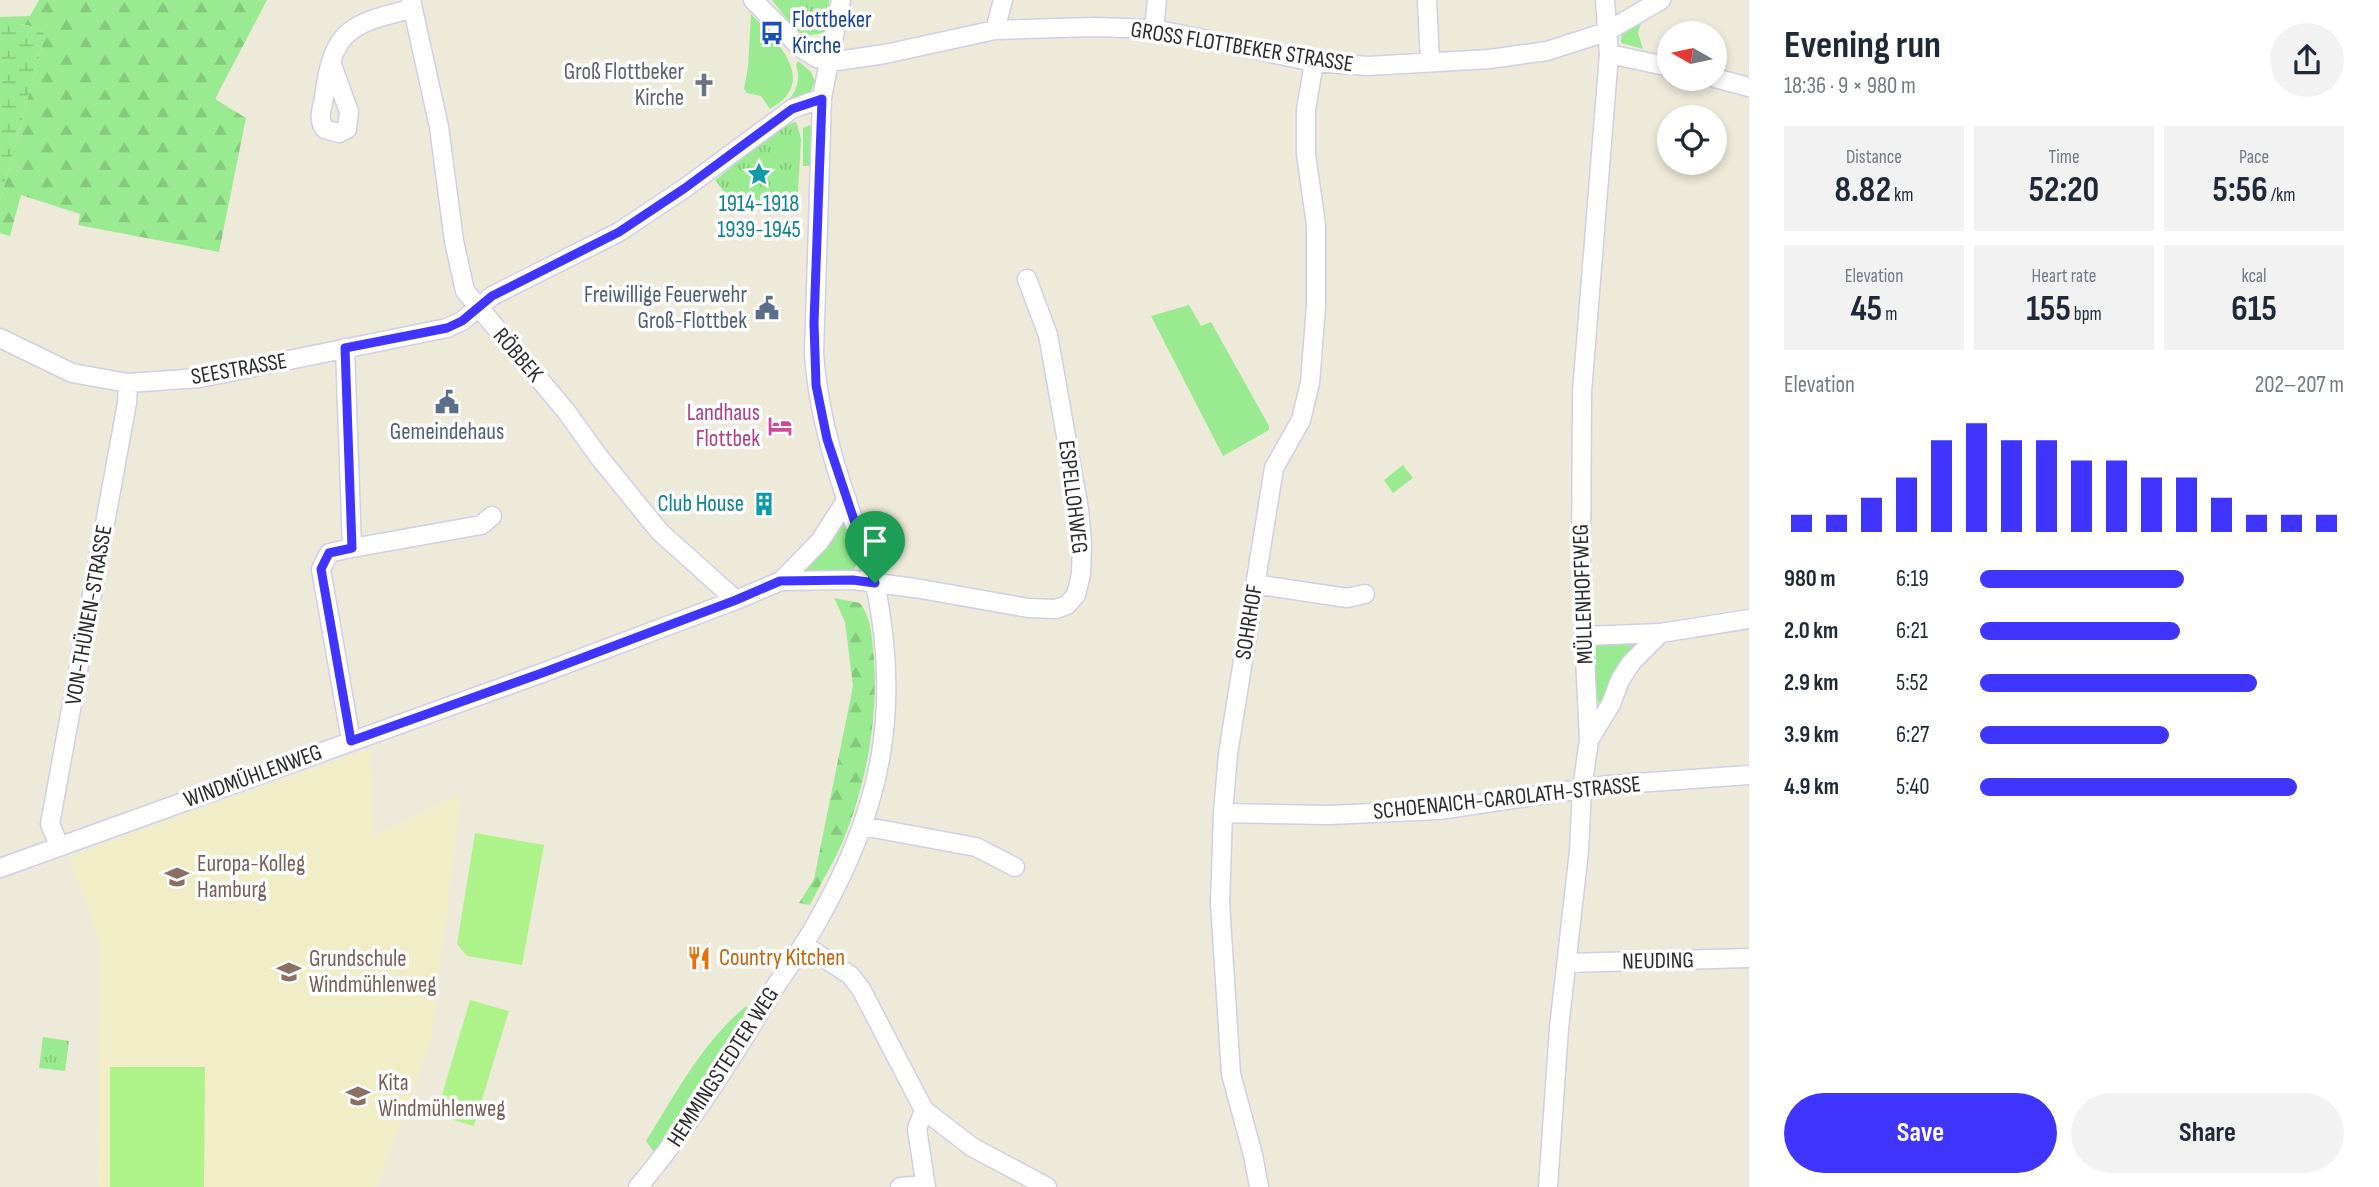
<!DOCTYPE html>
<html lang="en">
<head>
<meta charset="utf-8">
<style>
  body { margin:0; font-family:"Sofia Sans Condensed",sans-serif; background:#f2f2f3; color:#1f2937; height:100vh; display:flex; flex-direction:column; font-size:26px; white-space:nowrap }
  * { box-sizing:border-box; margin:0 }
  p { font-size:23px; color:#747a83 }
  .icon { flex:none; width:38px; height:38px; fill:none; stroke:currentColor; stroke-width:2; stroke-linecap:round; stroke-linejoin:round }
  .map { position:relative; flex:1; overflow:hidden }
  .details { display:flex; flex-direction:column; background:#fff; width:630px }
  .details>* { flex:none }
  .needle { width:46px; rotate:279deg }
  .controls { position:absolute; left:1657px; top:21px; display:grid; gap:14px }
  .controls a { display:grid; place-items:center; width:70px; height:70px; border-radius:50%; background:#fff; box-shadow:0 4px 10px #0003; font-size:35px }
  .pin { position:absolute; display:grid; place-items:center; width:60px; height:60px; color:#fff; margin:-72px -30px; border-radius:50% 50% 50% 0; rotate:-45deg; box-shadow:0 0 7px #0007 }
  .pin .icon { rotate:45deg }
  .round { display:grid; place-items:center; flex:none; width:74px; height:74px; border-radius:37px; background:#f2f2f3 }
  .headline { display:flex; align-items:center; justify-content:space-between; height:119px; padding:0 35px }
  h1 { font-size:38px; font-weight:700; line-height:52px }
  .stats { display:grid; grid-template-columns:repeat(3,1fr); gap:10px; height:119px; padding:7px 35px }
  .stats div { display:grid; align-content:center; border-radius:0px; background:#f2f2f3; text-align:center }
  .stats b { font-size:35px; font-weight:700 }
  .stats small { font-size:19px; font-weight:400 }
  .stats p { font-size:19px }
  .chart { height:196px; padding:14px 35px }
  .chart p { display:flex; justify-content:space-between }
  .chart svg { width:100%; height:126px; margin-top:7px; stroke:#4035ff; stroke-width:6 }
  .primary-button { display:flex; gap:14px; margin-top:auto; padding:14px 35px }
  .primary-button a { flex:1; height:80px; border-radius:42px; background:#4035ff; color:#fff; font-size:28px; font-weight:700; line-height:80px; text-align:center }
  .primary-button a+a { background:#f2f2f3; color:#1f2937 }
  ul { padding:0 35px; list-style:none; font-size:23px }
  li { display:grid; grid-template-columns:112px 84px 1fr; align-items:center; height:52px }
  li i { height:18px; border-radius:9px; background:#4035ff }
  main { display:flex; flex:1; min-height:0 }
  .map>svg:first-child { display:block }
  .education { fill:#f1eec7 }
  .grass { fill:#99ea90 }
  .forest { fill:url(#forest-firs) }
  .wetland { fill:url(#wetland-marsh) }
  .park { fill:url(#park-tufts) }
  .pitch { fill:#aef38a }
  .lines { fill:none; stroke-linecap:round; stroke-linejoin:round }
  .minor-casing { stroke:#d0cfe4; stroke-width:21 }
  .minor { stroke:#fff; stroke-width:18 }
  .route-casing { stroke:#fff; stroke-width:14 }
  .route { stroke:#4035ff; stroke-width:9 }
  .labels { text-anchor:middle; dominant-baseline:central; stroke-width:7; stroke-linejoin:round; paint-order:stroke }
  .transit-label { font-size:23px; fill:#164399; stroke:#fff; text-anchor:start }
  .street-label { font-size:23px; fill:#2a2a2a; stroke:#fff }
  .worship-label { font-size:23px; fill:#5b616d; stroke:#fff; text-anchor:end }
  .culture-label { font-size:23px; fill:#0d838f; stroke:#fff }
  .service-label { font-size:23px; fill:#4e5e75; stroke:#fff; text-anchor:end }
  .hotel-label { font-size:23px; fill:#b23c85; stroke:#fff; text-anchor:end }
  .education-label { font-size:23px; fill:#785e54; stroke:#fff; text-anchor:start }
  .food-label { font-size:23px; fill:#c56008; stroke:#fff; text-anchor:start }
</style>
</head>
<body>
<main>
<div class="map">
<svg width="1749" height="1187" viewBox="0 0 1749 1187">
  <defs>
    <pattern id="forest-firs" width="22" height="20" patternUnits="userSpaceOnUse" patternTransform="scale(1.75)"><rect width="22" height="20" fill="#99ea90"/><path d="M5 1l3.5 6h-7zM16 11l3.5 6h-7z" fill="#84c97c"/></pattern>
    <pattern id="wetland-marsh" width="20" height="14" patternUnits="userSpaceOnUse" patternTransform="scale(1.75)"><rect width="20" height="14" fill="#99ea90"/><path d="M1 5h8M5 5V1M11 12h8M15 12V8" fill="none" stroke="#84c97c"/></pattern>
    <pattern id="park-tufts" width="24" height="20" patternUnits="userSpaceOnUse" patternTransform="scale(1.75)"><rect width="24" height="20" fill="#99ea90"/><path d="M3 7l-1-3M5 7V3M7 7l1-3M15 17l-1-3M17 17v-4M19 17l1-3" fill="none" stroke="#84c97c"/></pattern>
  </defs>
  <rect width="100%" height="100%" fill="#eeeada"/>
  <!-- education -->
  <path class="education" d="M370 749 374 836 461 794 431 1041 377 1187H98L99 939 69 857Z"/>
  <!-- grass -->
  <path class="grass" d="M751 14C768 32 808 68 787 95 783 101 776 105 770 109L761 96 747 93 744 89 748 67Z
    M1642 20 1638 33 1643 49 1621 43 1622 33Z
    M798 61 811 72 815 81 810 93 790 101 789 99C798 90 800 77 796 65Z
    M810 125 813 133V166H803V128Z
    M1189 305 1201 326 1211 322 1269 426V430L1223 456 1151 316Z
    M844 515C849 532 867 561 850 573L796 574Z
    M1641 640 1600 706 1595 695 1596 647 1599 642Z
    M746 1006 748 1008 734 1032 736 1035 664 1145 658 1152H654L646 1141C676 1093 702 1043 746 1006Z"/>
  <!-- forest -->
  <path class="forest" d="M39 0H267L215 99 246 118 219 252 78 225 80 214 21 195 10 236 0 233V201L45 34C32 22 16 24 0 24V17L30 16Z
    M834 598 860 603C872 619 872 640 874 659 878 721 866 786 842 843 833 864 820 884 810 905L799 903 814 879 853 686 845 622Z"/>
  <!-- wetland -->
  <path class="wetland" d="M0 24C16 24 32 22 45 34L0 201Z"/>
  <!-- park -->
  <path class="park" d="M772 0H829V14L832 16 827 33 800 36Z
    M795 122 797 124 801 139 797 209 734 205 715 180 783 126Z
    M1403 465 1413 478 1393 493 1384 480Z
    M43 1037 69 1041 65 1071 39 1068Z"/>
  <!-- pitch -->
  <path class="pitch" d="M475 833 544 845 522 965 467 956 457 944Z
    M470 1000 509 1011 474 1126 436 1115Z
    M110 1067H205L204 1187H110Z"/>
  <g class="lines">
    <!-- minor casing -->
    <g class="minor-casing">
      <path id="minor" d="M411 0 439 127 454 241 465 291 566 411 599 457 660 532 736 600
        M753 0 801 48 817 58 830 62 885 54 995 30 1094 27 1154 29 1314 62 1368 66 1490 59 1547 51 1606 32 1661 0
        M1427 0 1430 62
        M1154 29 1157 0
        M995 30 1003 0
        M1609 54 1670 67
        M331 62 349 112 347 129 339 133 325 129C317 120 322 109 324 98 327 76 331 44 352 30 368 18 394 14 413 8
        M1715 78 1749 87
        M0 338 72 373 128 383 200 378 447 328 462 321 492 296 619 232 685 188 792 109 822 98
        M345 348 352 548 329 553 321 569 351 741
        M352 548 481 525 492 516
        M781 581 820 541 847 499
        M1255 584 1347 598 1365 594
        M1585 636 1661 633 1749 619
        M1589 740 1611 704 1620 680 1631 663 1661 633
        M1223 813 1330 815 1439 810 1608 785 1749 775
        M862 826 976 847 1015 867
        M59 845 50 824 127 403 128 383
        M0 868 542 673 736 600 781 581 853 580 915 588 1028 608 1056 609 1067 605 1076 595 1081 574 1082 543 1079 509 1048 335 1027 279
        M804 945 850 975 861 989 924 1110 972 1147 1047 1187
        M1567 963 1749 958
        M924 1110 917 1129 926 1187
        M638 1187C688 1128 730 1062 770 995 785 971 802 949 816 924 881 811 902 712 875 583 850 508 819 434 814 353L822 98 841 0
        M900 1187 925 1185
        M1259 1187 1253 1155 1231 1074 1220 903 1223 813 1228 754 1274 468 1301 420 1310 383 1316 306V225L1306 154V110L1314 62
        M1548 1187 1559 1028 1579 851 1582 789 1589 740 1581 574 1582 392 1609 54 1605 0"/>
    </g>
    <!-- minor -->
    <use href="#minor" class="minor"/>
  </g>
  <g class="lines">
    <!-- route casing -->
    <g class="route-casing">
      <path id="route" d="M822 99 814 323 816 385 827 439 875 583 853 580 780 581 736 600 542 673 351 741 321 569 329 553 352 548 345 348 447 328 462 321 492 296 619 232 685 188 792 109Z"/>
    </g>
    <!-- route -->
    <use href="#route" class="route"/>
  </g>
  <!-- icons -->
  <defs>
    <g id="bus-bare" transform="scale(1.89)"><path d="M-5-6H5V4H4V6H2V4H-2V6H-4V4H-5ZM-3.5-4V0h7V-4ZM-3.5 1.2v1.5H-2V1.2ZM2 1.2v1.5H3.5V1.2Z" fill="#1a4fb4" stroke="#fff" stroke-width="2.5" paint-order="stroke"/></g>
    <g id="church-bare" transform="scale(1.89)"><path d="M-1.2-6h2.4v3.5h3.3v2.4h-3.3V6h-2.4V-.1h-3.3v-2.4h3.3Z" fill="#6b7280" stroke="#fff" stroke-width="2.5" paint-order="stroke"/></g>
    <g id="sight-bare" transform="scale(1.89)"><path d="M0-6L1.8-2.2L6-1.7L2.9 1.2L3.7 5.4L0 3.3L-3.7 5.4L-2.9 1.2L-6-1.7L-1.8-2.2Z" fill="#0f9aa8" stroke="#fff" stroke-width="2.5" paint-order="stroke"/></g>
    <g id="civic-bare" transform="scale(1.89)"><path d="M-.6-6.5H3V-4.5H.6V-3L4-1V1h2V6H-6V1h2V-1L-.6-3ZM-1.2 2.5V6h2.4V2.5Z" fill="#5c6f8a" stroke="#fff" stroke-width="2.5" paint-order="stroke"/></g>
    <g id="hotel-bare" transform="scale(1.89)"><path d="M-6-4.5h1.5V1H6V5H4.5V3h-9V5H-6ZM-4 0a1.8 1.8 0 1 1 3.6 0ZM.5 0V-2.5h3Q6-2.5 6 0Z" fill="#d1479c" stroke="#fff" stroke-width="2.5" paint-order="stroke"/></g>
    <g id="building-bare" transform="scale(1.89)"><path d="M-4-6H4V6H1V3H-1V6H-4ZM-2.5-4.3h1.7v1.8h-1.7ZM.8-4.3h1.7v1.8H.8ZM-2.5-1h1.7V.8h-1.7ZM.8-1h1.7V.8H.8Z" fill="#0f9aa8" stroke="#fff" stroke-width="2.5" paint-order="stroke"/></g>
    <g id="university-bare" transform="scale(1.89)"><path d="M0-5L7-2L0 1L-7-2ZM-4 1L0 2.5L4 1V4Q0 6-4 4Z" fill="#8d6e63" stroke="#fff" stroke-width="2.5" paint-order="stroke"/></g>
    <g id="restaurant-bare" transform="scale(1.89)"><path d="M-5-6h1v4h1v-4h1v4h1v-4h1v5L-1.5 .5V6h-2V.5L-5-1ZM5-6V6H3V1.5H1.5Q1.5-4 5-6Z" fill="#e8710a" stroke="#fff" stroke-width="2.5" paint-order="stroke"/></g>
    <g id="school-bare" transform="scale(1.89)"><path d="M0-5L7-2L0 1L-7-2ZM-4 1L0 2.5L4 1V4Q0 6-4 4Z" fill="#8d6e63" stroke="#fff" stroke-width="2.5" paint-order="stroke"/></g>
  </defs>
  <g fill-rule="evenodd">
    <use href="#bus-bare" x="772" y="33"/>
    <use href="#church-bare" x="704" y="85"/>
    <use href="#sight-bare" x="759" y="174"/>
    <use href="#civic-bare" x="767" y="308"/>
    <use href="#civic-bare" x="447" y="402"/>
    <use href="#hotel-bare" x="780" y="426"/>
    <use href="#building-bare" x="764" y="504"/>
    <use href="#university-bare" x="177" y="877"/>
    <use href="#restaurant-bare" x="699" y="958"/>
    <use href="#school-bare" x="289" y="972"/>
    <use href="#school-bare" x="358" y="1096"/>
  </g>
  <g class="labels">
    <!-- transit labels -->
    <g class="transit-label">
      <text x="792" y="20">Flottbeker<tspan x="792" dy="26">Kirche</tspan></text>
    </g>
    <!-- street labels -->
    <g class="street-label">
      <text transform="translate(1242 47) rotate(9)">GROSS FLOTTBEKER STRASSE</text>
      <text transform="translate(518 355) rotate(49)">RÖBBEK</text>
      <text transform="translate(239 369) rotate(-10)">SEESTRASSE</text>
      <text transform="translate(1073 497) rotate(83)">ESPELLOHWEG</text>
      <text transform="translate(1583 594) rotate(-92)">MÜLLENHOFFWEG</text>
      <text transform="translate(89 615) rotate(-80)">VON-THÜNEN-STRASSE</text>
      <text transform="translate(1249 622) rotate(-81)">SOHRHOF</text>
      <text transform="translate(253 776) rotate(-20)">WINDMÜHLENWEG</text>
      <text transform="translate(1507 798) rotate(-6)">SCHOENAICH-CAROLATH-STRASSE</text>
      <text transform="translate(1658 961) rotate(-1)">NEUDING</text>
      <text transform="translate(723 1067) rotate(-57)">HEMMINGSTEDTER WEG</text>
    </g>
    <!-- worship labels -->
    <g class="worship-label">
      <text x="684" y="72">Groß Flottbeker<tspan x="684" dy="26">Kirche</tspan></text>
    </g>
    <!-- culture labels -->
    <g class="culture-label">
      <text x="759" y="204">1914-1918<tspan x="759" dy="26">1939-1945</tspan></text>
      <text x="744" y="504" text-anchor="end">Club House</text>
    </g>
    <!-- service labels -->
    <g class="service-label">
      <text x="747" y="295">Freiwillige Feuerwehr<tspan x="747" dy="26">Groß-Flottbek</tspan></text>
      <text x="447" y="432" text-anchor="middle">Gemeindehaus</text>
    </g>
    <!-- hotel labels -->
    <g class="hotel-label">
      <text x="760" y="413">Landhaus<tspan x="760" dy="26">Flottbek</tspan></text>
    </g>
    <!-- education labels -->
    <g class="education-label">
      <text x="197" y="864">Europa-Kolleg<tspan x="197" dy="26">Hamburg</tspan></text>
      <text x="309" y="959">Grundschule<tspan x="309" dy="26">Windmühlenweg</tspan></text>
      <text x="378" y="1083">Kita<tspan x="378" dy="26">Windmühlenweg</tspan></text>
    </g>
    <!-- food labels -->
    <g class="food-label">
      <text x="719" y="958">Country Kitchen</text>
    </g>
  </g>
</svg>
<div class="controls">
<a><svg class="needle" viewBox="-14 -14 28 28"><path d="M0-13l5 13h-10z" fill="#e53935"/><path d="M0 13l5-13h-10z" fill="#747a83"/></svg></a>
<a><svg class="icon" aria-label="locate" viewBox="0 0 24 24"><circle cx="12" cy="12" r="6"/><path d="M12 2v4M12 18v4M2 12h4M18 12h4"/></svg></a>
</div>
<div class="pin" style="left:875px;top:583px;background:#1e9e55"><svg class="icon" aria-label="arrive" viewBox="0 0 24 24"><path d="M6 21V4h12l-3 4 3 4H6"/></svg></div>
</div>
<section class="details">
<div class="headline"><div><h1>Evening run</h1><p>18:36 · 9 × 980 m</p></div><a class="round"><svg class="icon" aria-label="share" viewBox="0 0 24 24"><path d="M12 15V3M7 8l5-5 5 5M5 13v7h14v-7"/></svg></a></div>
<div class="stats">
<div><p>Distance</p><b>8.82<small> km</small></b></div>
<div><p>Time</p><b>52:20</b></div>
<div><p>Pace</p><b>5:56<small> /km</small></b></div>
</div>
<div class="stats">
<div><p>Elevation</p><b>45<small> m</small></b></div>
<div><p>Heart rate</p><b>155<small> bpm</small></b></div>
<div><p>kcal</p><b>615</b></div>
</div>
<div class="chart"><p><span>Elevation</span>202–207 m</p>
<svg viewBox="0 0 160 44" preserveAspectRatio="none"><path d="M5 44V38M15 44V38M25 44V32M35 44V25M45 44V12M55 44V6M65 44V12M75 44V12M85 44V19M95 44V19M105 44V25M115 44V25M125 44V32M135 44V38M145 44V38M155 44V38"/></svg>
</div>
<ul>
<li><b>980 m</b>6:19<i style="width:56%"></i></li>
<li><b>2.0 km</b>6:21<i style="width:55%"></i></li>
<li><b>2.9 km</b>5:52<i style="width:76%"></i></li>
<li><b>3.9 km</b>6:27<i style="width:52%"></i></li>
<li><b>4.9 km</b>5:40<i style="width:87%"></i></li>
</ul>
<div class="primary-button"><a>Save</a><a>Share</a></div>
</section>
</main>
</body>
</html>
